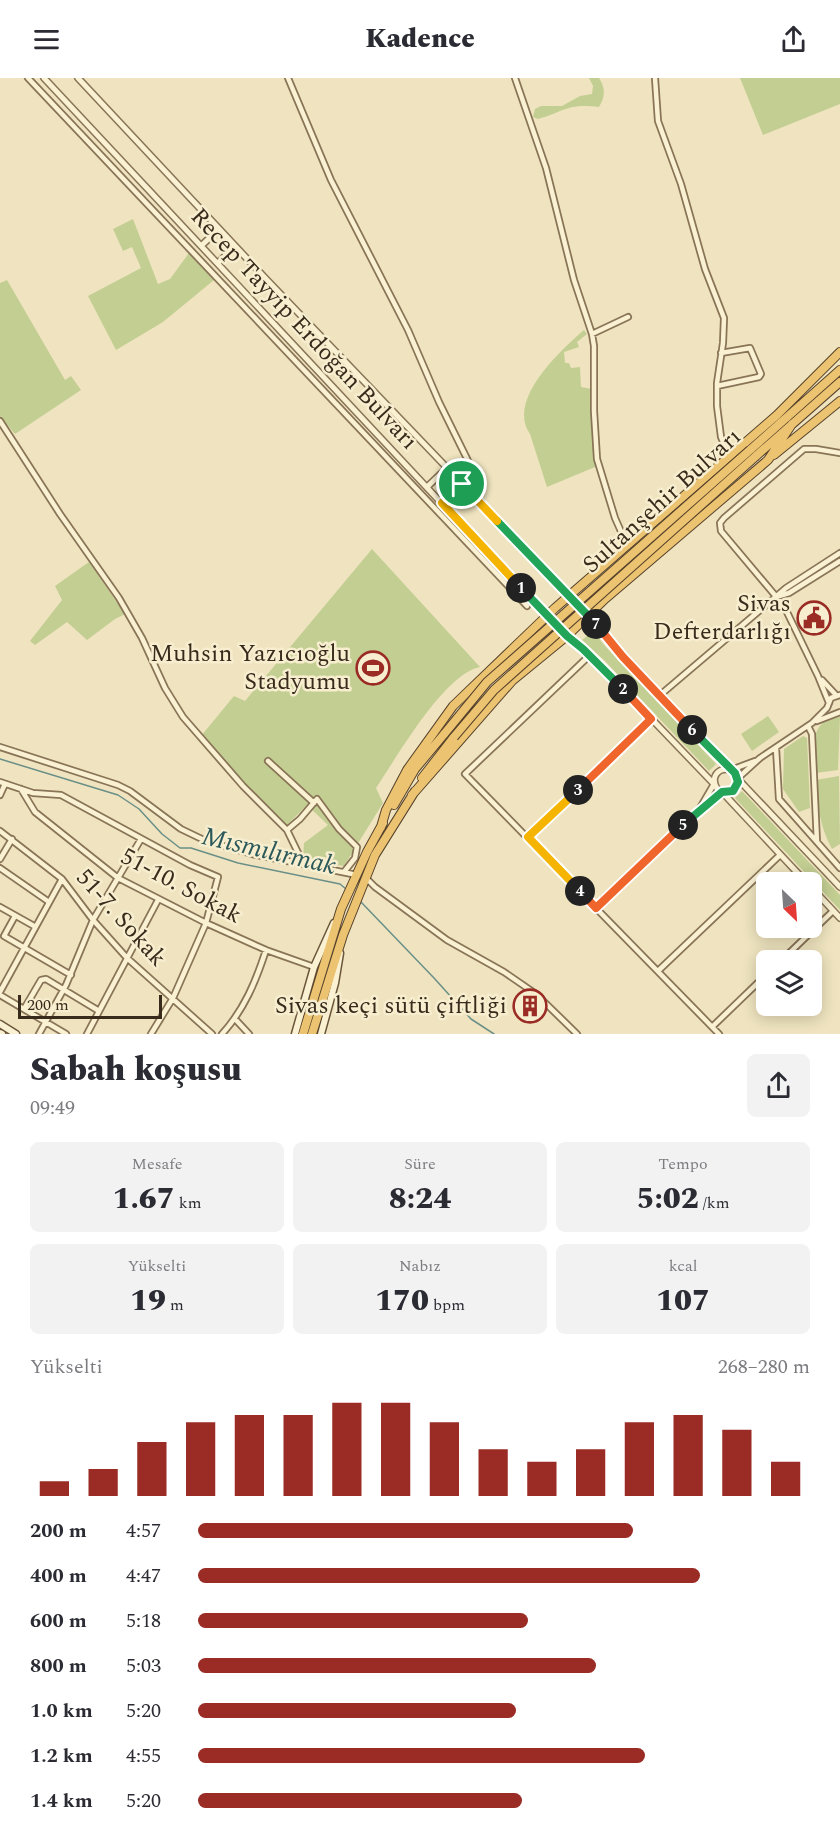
<!DOCTYPE html>
<html lang="tr">
<head>
<meta charset="utf-8">
<style>
  body { margin:0; font-family:Spectral,serif; background:#f2f2f3; color:#2b2b33; height:100vh; display:flex; flex-direction:column; font-size:22px; white-space:nowrap }
  * { box-sizing:border-box; margin:0 }
  p { font-size:20px; color:#7c7c81 }
  .icon { flex:none; width:33px; height:33px; fill:none; stroke:currentColor; stroke-width:2; stroke-linecap:round; stroke-linejoin:round }
  .map { position:relative; height:956px; overflow:hidden }
  .details { display:flex; flex-direction:column; background:#fff; flex:1 }
  .details>* { flex:none }
  .needle { width:39px; rotate:155deg }
  .fabs { position:absolute; left:756px; top:794px; display:grid; gap:12px }
  .fabs a { display:grid; place-items:center; width:66px; height:66px; border-radius:9px; background:#fff; box-shadow:0 3px 15px #0003; font-size:30px }
  .scale { position:absolute; left:18px; bottom:15px; width:144px; box-sizing:border-box; padding-left:6px; border:3px solid #382b1c; border-top:0; font-size:16px; line-height:21px; white-space:nowrap; color:#382b1c; -webkit-text-stroke:4px #f7eecf; paint-order:stroke }
  .pin { position:absolute; display:grid; place-items:center; width:51px; height:51px; color:#fff; margin:-26px; border:3px solid #fff; border-radius:50%; box-shadow:0 2px 6px #0007 }
  .km { position:absolute; width:30px; height:30px; margin:-15px; border-radius:50%; background:#222; color:#fff; font-size:16px; line-height:30px; text-align:center }
  .round { display:grid; place-items:center; flex:none; width:63px; height:63px; border-radius:9px; background:#f2f2f3 }
  .summary { display:flex; align-items:center; justify-content:space-between; height:102px; padding:0 30px }
  h1 { font-size:33px; font-weight:800; line-height:45px }
  .stats { display:grid; grid-template-columns:repeat(3,1fr); gap:9px; height:102px; padding:6px 30px }
  .stats div { display:grid; align-content:center; border-radius:9px; background:#f2f2f3; text-align:center }
  .stats b { font-size:30px; font-weight:800 }
  .stats small { font-size:16px; font-weight:400 }
  .stats p { font-size:16px }
  .chart { height:168px; padding:12px 30px }
  .chart p { display:flex; justify-content:space-between }
  .chart svg { width:100%; height:108px; margin-top:6px; stroke:#9a2b25; stroke-width:6 }
  ul { padding:0 30px; list-style:none; font-size:20px }
  li { display:grid; grid-template-columns:96px 72px 1fr; align-items:center; height:45px }
  li i { height:15px; border-radius:8px; background:#9a2b25 }
  header { display:flex; justify-content:space-between; align-items:center; height:78px; padding:0 30px; background:#fff; font-size:27px; font-weight:800 }
  .map>svg:first-child { display:block }
  .green { fill:#c3ce93 }
  .lines { fill:none; stroke-linecap:round; stroke-linejoin:round }
  .stream { stroke:#698f88; stroke-width:1.5 }
  .minor-casing { stroke:#897457; stroke-width:8 }
  .tertiary-casing { stroke:#897457; stroke-width:8 }
  .secondary-casing { stroke:#6b553a; stroke-width:9 }
  .trunk-casing { stroke:#56422c; stroke-width:10 }
  .minor { stroke:#faf1d3; stroke-width:4.5 }
  .tertiary { stroke:#faf1d3; stroke-width:5 }
  .secondary { stroke:#faf1d3; stroke-width:6 }
  .trunk { stroke:#ecc370; stroke-width:8 }
  .trunk-bridge-casing { stroke:#56422c; stroke-width:10; stroke-linecap:butt }
  .trunk-bridge { stroke:#ecc370; stroke-width:8 }
  .split-1-casing { stroke:#fff; stroke-width:12 }
  .split-2-casing { stroke:#fff; stroke-width:12 }
  .split-3-casing { stroke:#fff; stroke-width:12 }
  .split-4-casing { stroke:#fff; stroke-width:12 }
  .split-5-casing { stroke:#fff; stroke-width:12 }
  .split-6-casing { stroke:#fff; stroke-width:12 }
  .split-7-casing { stroke:#fff; stroke-width:12 }
  .split-8-casing { stroke:#fff; stroke-width:12 }
  .split-9-casing { stroke:#fff; stroke-width:12 }
  .split-1 { stroke:#f5b400; stroke-width:8 }
  .split-2 { stroke:#22a559; stroke-width:8 }
  .split-3 { stroke:#f0652b; stroke-width:8 }
  .split-4 { stroke:#f5b400; stroke-width:8 }
  .split-5 { stroke:#f0652b; stroke-width:8 }
  .split-6 { stroke:#22a559; stroke-width:8 }
  .split-7 { stroke:#f0652b; stroke-width:8 }
  .split-8 { stroke:#22a559; stroke-width:8 }
  .split-9 { stroke:#f5b400; stroke-width:8 }
  .labels { text-anchor:middle; dominant-baseline:central; stroke-width:5; stroke-linejoin:round; paint-order:stroke }
  .street-label { font-size:24px; fill:#382b1c; stroke:#f7eecf }
  .poi-label { font-size:24px; fill:#382b1c; stroke:#f7eecf; text-anchor:end }
  .water-label { font-size:26px; font-style:italic; fill:#2b5858; stroke:#f7eecf }
</style>
</head>
<body>
<header><svg class="icon" aria-label="menu" viewBox="0 0 24 24"><path d="M4 6h16M4 12h16M4 18h16"/></svg>Kadence<svg class="icon" aria-label="share" viewBox="0 0 24 24"><path d="M12 15V3M7 8l5-5 5 5M5 13v7h14v-7"/></svg></header>
<div class="map">
<svg width="840" height="956" viewBox="0 0 840 956">
  <rect width="100%" height="100%" fill="#efe4bf"/>
  <!-- green -->
  <path class="green" d="M589 0H599C606 11 605 19 599 29 568 25 565 33 538 41L533 39 535 31 541 28H562L580 18 592 16 593 8Z
    M740 0H840V26L763 57Z
    M133 141 158 206 170 201 189 175 214 202 163 244 116 272 88 218 141 190 132 169 123 173 113 151Z
    M7 202 65 302 71 298 81 312 15 356 0 338V205Z
    M584 252 587 256 577 264 579 269 564 274 565 285H569L571 290 580 289 581 309 592 311 595 389 547 409 530 356C506 322 561 272 584 252Z
    M372 471 480 589C444 596 397 679 376 710L383 725 344 788 303 782 304 765 328 747 307 727 287 747 266 730 201 658 234 618 245 623Z
    M89 484 125 536 115 541 87 562 67 544 35 567 30 563 62 522 55 508Z
    M593 553 605 568 716 686 709 693 604 582 582 562Z
    M768 638 779 654 752 673 741 656Z
    M840 638 838 692 816 695C815 668 807 644 840 638Z
    M803 658 807 660 810 730 799 734 783 711 784 671Z
    M839 698 840 766 832 771C820 749 817 727 816 702Z
    M742 713 840 817V832L735 720Z"/>
  <g class="lines">
    <!-- stream -->
    <path class="stream" d="M0 681 118 717 139 731 162 756 180 770H191L238 785 340 806 346 811
      M361 824 434 900 471 941 494 956"/>
    <!-- minor casing -->
    <g class="minor-casing">
      <path id="minor" d="M28 0 527 528
        M288 0 331 102 408 252 439 324 478 403 476 405 459 392 453 397
        M515 0 546 90 574 202 592 256 594 268V333L597 381 615 440 623 458 631 466
        M655 0 658 43 681 106 705 191 724 240 723 265 717 305V328L721 359 729 378
        M592 256 628 239
        M717 308 759 299 761 296 750 270 721 275
        M0 343 60 436 119 520 142 560 165 610 183 639 243 708 287 752 303 785
        M776 519 789 515 840 483
        M590 577 465 696 719 956
        M822 602 836 617
        M659 618 786 510 840 475
        M829 625 818 598 784 528 721 453 720 445 724 440 804 371H816L840 375
        M817 643 840 634
        M808 648 812 656 817 764
        M0 669 118 707 130 713 181 751 206 763 252 776 357 797
        M776 670 779 721 840 790
        M268 683 314 725
        M731 692 755 683
        M738 700 760 680 812 645 827 630 831 620 840 617
        M0 704 33 715 61 717 190 787 218 799 206 845 173 920 151 956
        M21 711 35 734 118 800 206 845 266 872 314 889
        M0 717 5 706
        M700 730 714 706
        M287 752 300 741 317 721 339 751 357 769 355 780 344 794
        M0 753 62 801 93 842 127 880 212 956
        M528 759 651 641
        M0 781 12 761
        M0 790 49 824
        M366 800 375 809 447 862 504 894 536 916 577 956
        M0 829 34 848
        M596 830 698 733 722 714
        M15 838 4 858 71 897
        M782 882 833 833
        M658 893 780 777
        M0 914 62 801
        M0 917 66 956
        M24 931 41 902 46 901 99 933
        M235 941 249 956
        M712 949 766 897
        M39 956 66 907 93 842 141 761
        M87 956 158 822
        M222 956C244 932 256 903 266 872"/>
    </g>
    <!-- tertiary casing -->
    <g class="tertiary-casing">
      <path id="tertiary" d="M44 0 547 538 597 584 714 706
        M78 0 266 201 589 538 623 579 730 692
        M201 168 219 151
        M218 185 235 168
        M427 409 447 390
        M442 425 462 406
        M738 701 736 709 728 715 718 712C705 695 730 681 738 701L840 809
        M723 715 806 804
        M812 810 840 840"/>
    </g>
    <!-- secondary casing -->
    <g class="secondary-casing">
      <path id="secondary" d="M0 946 16 956
        M0 955 2 956
        M295 956 314 889 334 845
        M321 956 335 905 340 875"/>
    </g>
    <!-- trunk casing -->
    <g class="trunk-casing">
      <path id="trunk" d="M750 372 840 292
        M774 377 840 323
        M756 378 840 304
        M422 700 454 659
        M412 717 512 603 567 558 605 521 768 382 792 346
        M394 727 415 691 445 655
        M381 749 386 732 407 692 453 628 555 530 777 337 840 274
        M303 956 341 831 367 774 383 745
        M312 956 343 857 375 777 415 713"/>
    </g>
    <!-- minor -->
    <use href="#minor" class="minor"/>
    <!-- tertiary -->
    <use href="#tertiary" class="tertiary"/>
    <!-- secondary -->
    <use href="#secondary" class="secondary"/>
    <!-- trunk -->
    <use href="#trunk" class="trunk"/>
    <!-- trunk-bridge casing -->
    <g class="trunk-bridge-casing">
      <path id="trunk-bridge" d="M445 655 487 604 750 372
        M454 659 494 612 756 378"/>
    </g>
    <!-- trunk-bridge -->
    <use href="#trunk-bridge" class="trunk-bridge"/>
  </g>
  <g class="lines">
    <!-- split-1 casing -->
    <g class="split-1-casing">
      <path id="split-1" d="M462 406 442 425 521 510"/>
    </g>
    <!-- split-2 casing -->
    <g class="split-2-casing">
      <path id="split-2" d="M521 510 567 558 583 571 623 611"/>
    </g>
    <!-- split-3 casing -->
    <g class="split-3-casing">
      <path id="split-3" d="M578 712 651 641 623 611"/>
    </g>
    <!-- split-4 casing -->
    <g class="split-4-casing">
      <path id="split-4" d="M578 712 528 759 580 813"/>
    </g>
    <!-- split-5 casing -->
    <g class="split-5-casing">
      <path id="split-5" d="M580 813 596 830 683 747"/>
    </g>
    <!-- split-6 casing -->
    <g class="split-6-casing">
      <path id="split-6" d="M683 747 722 714 733 713 738 704 735 695 692 652"/>
    </g>
    <!-- split-7 casing -->
    <g class="split-7-casing">
      <path id="split-7" d="M596 546 623 579 692 652"/>
    </g>
    <!-- split-8 casing -->
    <g class="split-8-casing">
      <path id="split-8" d="M497 443 596 546"/>
    </g>
    <!-- split-9 casing -->
    <g class="split-9-casing">
      <path id="split-9" d="M462 406 497 443"/>
    </g>
    <!-- split-1 -->
    <use href="#split-1" class="split-1"/>
    <!-- split-2 -->
    <use href="#split-2" class="split-2"/>
    <!-- split-3 -->
    <use href="#split-3" class="split-3"/>
    <!-- split-4 -->
    <use href="#split-4" class="split-4"/>
    <!-- split-5 -->
    <use href="#split-5" class="split-5"/>
    <!-- split-6 -->
    <use href="#split-6" class="split-6"/>
    <!-- split-7 -->
    <use href="#split-7" class="split-7"/>
    <!-- split-8 -->
    <use href="#split-8" class="split-8"/>
    <!-- split-9 -->
    <use href="#split-9" class="split-9"/>
  </g>
  <!-- icons -->
  <defs>
    <g id="civic-ring" transform="scale(1.725)"><circle r="9.5" fill="#f7eecf" stroke="#9a2b25" stroke-width="1.5"/><path d="M-.6-6.5H3V-4.5H.6V-3L4-1V1h2V6H-6V1h2V-1L-.6-3ZM-1.2 2.5V6h2.4V2.5Z" fill="#9a2b25"/></g>
    <g id="stadium-ring" transform="scale(1.725)"><circle r="9.5" fill="#f7eecf" stroke="#9a2b25" stroke-width="1.5"/><path d="M0-5a6.5 5 0 1 0 0 10a6.5 5 0 1 0 0-10ZM-3.5-1.8h7v3.6h-7Z" fill="#9a2b25"/></g>
    <g id="building-ring" transform="scale(1.725)"><circle r="9.5" fill="#f7eecf" stroke="#9a2b25" stroke-width="1.5"/><path d="M-4-6H4V6H1V3H-1V6H-4ZM-2.5-4.3h1.7v1.8h-1.7ZM.8-4.3h1.7v1.8H.8ZM-2.5-1h1.7V.8h-1.7ZM.8-1h1.7V.8H.8Z" fill="#9a2b25"/></g>
  </defs>
  <g fill-rule="evenodd">
    <use href="#civic-ring" x="814" y="540"/>
    <use href="#stadium-ring" x="373" y="590"/>
    <use href="#building-ring" x="530" y="928"/>
  </g>
  <g class="labels">
    <!-- street labels -->
    <g class="street-label">
      <text transform="translate(304 251) rotate(47)">Recep Tayyip Erdoğan Bulvarı</text>
      <text transform="translate(662 423) rotate(-42)">Sultanşehir Bulvarı</text>
      <text transform="translate(181 808) rotate(28)">51-10. Sokak</text>
      <text transform="translate(121 840) rotate(48)">51-7. Sokak</text>
    </g>
    <!-- poi labels -->
    <g class="poi-label">
      <text x="791" y="526">Sivas<tspan x="791" dy="28">Defterdarlığı</tspan></text>
      <text x="350" y="576">Muhsin Yazıcıoğlu<tspan x="350" dy="28">Stadyumu</tspan></text>
      <text x="507" y="928">Sivas keçi sütü çiftliği</text>
    </g>
    <!-- water labels -->
    <g class="water-label">
      <text transform="translate(269 773) rotate(13)">Mısmılırmak</text>
    </g>
  </g>
</svg>
<div class="fabs">
<a><svg class="needle" viewBox="-14 -14 28 28"><path d="M0-13l5 13h-10z" fill="#e53935"/><path d="M0 13l5-13h-10z" fill="#7c7c81"/></svg></a>
<a><svg class="icon" aria-label="layers" viewBox="0 0 24 24"><path d="M12 4l9 5-9 5-9-5zM3 14l9 5 9-5"/></svg></a>
</div>
<div class="scale">200 m</div>
<div class="pin" style="left:462px;top:406px;background:#1e9e55"><svg class="icon" aria-label="arrive" viewBox="0 0 24 24"><path d="M6 21V4h12l-3 4 3 4H6"/></svg></div>
<b class="km" style="left:521px;top:510px">1</b>
<b class="km" style="left:623px;top:611px">2</b>
<b class="km" style="left:578px;top:712px">3</b>
<b class="km" style="left:580px;top:813px">4</b>
<b class="km" style="left:683px;top:747px">5</b>
<b class="km" style="left:692px;top:652px">6</b>
<b class="km" style="left:596px;top:546px">7</b>
</div>
<section class="details">
<div class="summary"><div><h1>Sabah koşusu</h1><p>09:49</p></div><a class="round"><svg class="icon" aria-label="share" viewBox="0 0 24 24"><path d="M12 15V3M7 8l5-5 5 5M5 13v7h14v-7"/></svg></a></div>
<div class="stats">
<div><p>Mesafe</p><b>1.67<small> km</small></b></div>
<div><p>Süre</p><b>8:24</b></div>
<div><p>Tempo</p><b>5:02<small> /km</small></b></div>
</div>
<div class="stats">
<div><p>Yükselti</p><b>19<small> m</small></b></div>
<div><p>Nabız</p><b>170<small> bpm</small></b></div>
<div><p>kcal</p><b>107</b></div>
</div>
<div class="chart"><p><span>Yükselti</span>268–280 m</p>
<svg viewBox="0 0 160 44" preserveAspectRatio="none"><path d="M5 44V38M15 44V33M25 44V22M35 44V14M45 44V11M55 44V11M65 44V6M75 44V6M85 44V14M95 44V25M105 44V30M115 44V25M125 44V14M135 44V11M145 44V17M155 44V30"/></svg>
</div>
<ul>
<li><b>200 m</b>4:57<i style="width:71%"></i></li>
<li><b>400 m</b>4:47<i style="width:82%"></i></li>
<li><b>600 m</b>5:18<i style="width:54%"></i></li>
<li><b>800 m</b>5:03<i style="width:65%"></i></li>
<li><b>1.0 km</b>5:20<i style="width:52%"></i></li>
<li><b>1.2 km</b>4:55<i style="width:73%"></i></li>
<li><b>1.4 km</b>5:20<i style="width:53%"></i></li>
</ul>
</section>
</body>
</html>
